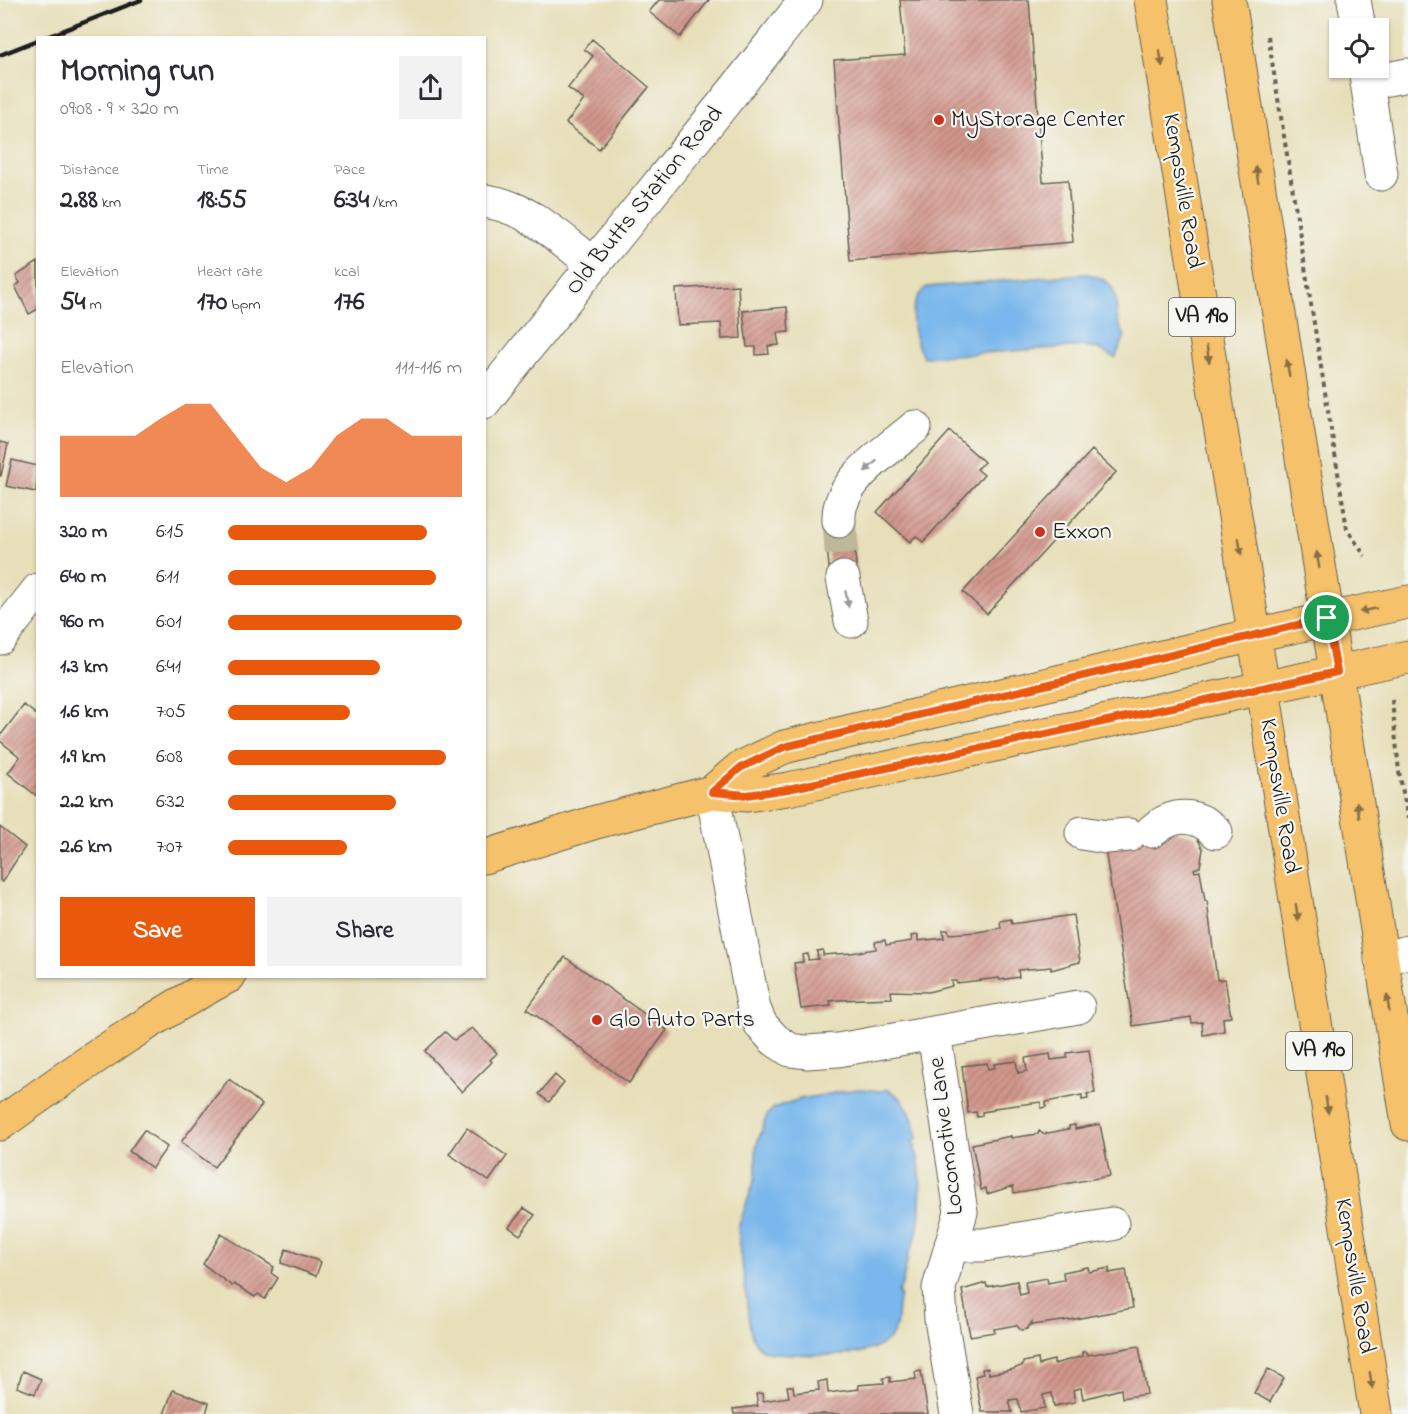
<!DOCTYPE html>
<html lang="en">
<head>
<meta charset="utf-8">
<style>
  body { margin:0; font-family:"Indie Flower",sans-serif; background:#f2f2f3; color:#2b2b33; height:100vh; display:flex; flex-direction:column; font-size:22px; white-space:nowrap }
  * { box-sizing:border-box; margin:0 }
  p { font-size:20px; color:#7c7c81 }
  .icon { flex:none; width:33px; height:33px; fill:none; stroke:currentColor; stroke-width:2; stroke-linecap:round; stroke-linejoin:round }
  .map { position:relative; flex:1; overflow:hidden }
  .drawer { position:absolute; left:36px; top:36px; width:450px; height:942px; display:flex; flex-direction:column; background:#fff; border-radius:0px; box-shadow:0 2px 4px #0004 }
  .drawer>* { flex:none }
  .fabs { position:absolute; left:1329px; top:18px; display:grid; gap:12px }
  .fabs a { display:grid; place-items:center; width:60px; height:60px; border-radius:0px; background:#fff; box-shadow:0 2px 4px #0004; font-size:30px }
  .pin { position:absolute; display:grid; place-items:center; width:51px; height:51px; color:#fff; margin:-26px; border:3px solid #fff; border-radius:50%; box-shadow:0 2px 6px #0007 }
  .round { display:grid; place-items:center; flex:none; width:63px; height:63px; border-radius:0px; background:#f2f2f3 }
  .head { display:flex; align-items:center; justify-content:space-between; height:102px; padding:0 24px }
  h1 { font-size:33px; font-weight:700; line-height:45px }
  .figures { display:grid; grid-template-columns:repeat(3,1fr); gap:9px; height:102px; padding:6px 24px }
  .figures div { display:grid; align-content:center }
  .figures b { font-size:26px; font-weight:700 }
  .figures small { font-size:16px; font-weight:400 }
  .figures p { font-size:16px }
  .chart { height:168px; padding:12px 24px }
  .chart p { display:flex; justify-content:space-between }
  .chart svg { width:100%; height:108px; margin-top:6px; fill:#ea580c; opacity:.7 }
  .action { display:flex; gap:12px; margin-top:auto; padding:12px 24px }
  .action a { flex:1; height:69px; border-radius:0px; background:#ea580c; color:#fff; font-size:24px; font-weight:700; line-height:69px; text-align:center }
  .action a+a { background:#f2f2f3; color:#2b2b33 }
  ul { padding:0 24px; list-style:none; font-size:20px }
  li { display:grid; grid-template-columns:96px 72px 1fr; align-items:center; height:45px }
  li i { height:15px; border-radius:8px; background:#ea580c }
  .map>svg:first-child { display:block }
  .water { fill:#79b7ec; stroke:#4a6a84; stroke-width:1.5 }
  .building { fill:url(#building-hatch) }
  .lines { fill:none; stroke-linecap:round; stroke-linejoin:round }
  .minor-tunnel { stroke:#beb89a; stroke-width:33; stroke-dasharray:33 16; stroke-linecap:butt }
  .minor-casing { stroke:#636053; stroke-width:35 }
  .major-casing { stroke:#636053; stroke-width:35 }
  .path { stroke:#636053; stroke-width:4; stroke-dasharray:4.5 4.5; stroke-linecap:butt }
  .minor { stroke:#fff; stroke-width:33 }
  .major { stroke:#f5c16b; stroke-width:33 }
  .rail { stroke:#1c1c1c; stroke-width:4.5 }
  .oneway { fill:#886e44 }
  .oneway2 { fill:#999 }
  .route-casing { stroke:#fff; stroke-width:12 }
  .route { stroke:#ea580c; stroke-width:8 }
  .poi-dot { fill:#c8321e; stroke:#f6f6f2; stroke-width:2 }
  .labels { text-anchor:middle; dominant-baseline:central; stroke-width:4.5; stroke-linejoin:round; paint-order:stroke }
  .shield { fill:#f6f6f2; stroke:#5d5d5c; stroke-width:1.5 }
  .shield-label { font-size:22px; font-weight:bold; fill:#1c1c1c }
  .poi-label { font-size:24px; fill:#1c1c1c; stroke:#f6f6f2; text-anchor:start }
  .street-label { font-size:24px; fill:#1c1c1c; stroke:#f6f6f2 }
</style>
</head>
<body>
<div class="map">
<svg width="1408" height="1414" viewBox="0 0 1408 1414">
  <defs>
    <pattern id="building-hatch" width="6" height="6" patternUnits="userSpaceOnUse" patternTransform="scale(1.5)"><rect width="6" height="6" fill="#d2978c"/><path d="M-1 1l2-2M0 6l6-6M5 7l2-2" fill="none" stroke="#aa7a72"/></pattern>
  </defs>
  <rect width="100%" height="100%" fill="#f6f6f2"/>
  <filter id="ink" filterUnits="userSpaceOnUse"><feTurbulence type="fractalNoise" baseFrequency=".0167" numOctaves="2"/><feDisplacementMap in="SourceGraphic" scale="12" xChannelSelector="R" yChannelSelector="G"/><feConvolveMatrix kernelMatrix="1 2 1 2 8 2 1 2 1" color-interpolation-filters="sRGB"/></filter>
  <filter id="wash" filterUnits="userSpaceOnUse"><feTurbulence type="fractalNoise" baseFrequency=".008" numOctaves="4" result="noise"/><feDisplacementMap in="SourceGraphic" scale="24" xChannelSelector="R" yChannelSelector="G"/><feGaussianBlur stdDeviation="1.35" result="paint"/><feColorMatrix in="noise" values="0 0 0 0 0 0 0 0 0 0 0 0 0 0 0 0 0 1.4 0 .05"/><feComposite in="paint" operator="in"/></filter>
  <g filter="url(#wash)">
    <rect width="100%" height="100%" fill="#e7dfb9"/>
    <!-- water -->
    <path class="water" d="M1086 274C1132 283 1106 311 1125 336L1115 358 1099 349 1086 346 923 357C912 336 905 304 927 287Z
      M858 1089 882 1091 887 1089C905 1097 914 1119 918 1138L912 1142 916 1145 914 1148C924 1162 921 1223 915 1240 912 1247 908 1253 907 1261 904 1273 905 1282 898 1292L900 1296C895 1308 900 1320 894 1332 877 1365 804 1353 771 1353 757 1349 753 1342 750 1328L738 1228 756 1176V1147L767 1115 774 1108 800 1099Z"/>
    <g id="blocks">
      <!-- building -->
      <path class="building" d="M659 0H709L680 37 649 12Z
        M900 0H1029L1043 182 1068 180 1073 242 850 261 834 60 905 55Z
        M592 39 649 87 599 149 566 123 584 100 568 88 593 56 584 49Z
        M38 262V309L29 314 15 286 20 283 16 276Z
        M738 285 741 338 722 339 721 323 678 325 676 289Z
        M787 307 789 332 777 333 779 345 768 346 769 354 756 355V347H747L743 311Z
        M950 431 984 462 977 469 984 475 923 542 916 536 910 542 877 512Z
        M0 442 8 444 1 476H0Z
        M1092 450 1116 472 987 614 963 592Z
        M12 460 38 466 36 492 6 486Z
        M852 520 857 576 830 579 825 522Z
        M24 705 38 716V797L8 773 20 757 0 741V736Z
        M0 827 25 847 2 882 0 880Z
        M1170 830 1196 836 1203 849 1200 867 1194 869 1195 872 1200 871 1205 901H1207L1217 980 1225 979 1231 1017 1223 1018 1224 1031 1203 1035 1202 1022 1192 1023 1191 1017 1133 1026 1105 849Z
        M1073 915 1080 962 1051 970V967L1018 970 1019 977 1000 980 999 978 957 983 956 981H951L952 986 928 992 891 991 892 998 840 1000 830 1001 831 1006 801 1009 794 963 803 962 802 955 808 954V960L818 959 817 951 823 950V955L851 953 876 949 875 942 885 940 886 945 912 941 911 936 918 935V941L944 938 943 930H948L949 934 977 932 1001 928 1000 921 1011 919 1012 924Z
        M565 957 667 1030 629 1083 527 1009Z
        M472 1028 497 1053 490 1060 492 1062 462 1092 425 1051 445 1032 454 1040Z
        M1089 1050 1095 1093 1087 1094 1088 1099 1082 1100V1095L1046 1102V1107L1041 1108V1102L994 1108V1110L982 1112V1116L977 1117 976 1112 968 1113 962 1066 987 1063 988 1069 995 1068 994 1064 1016 1061 1018 1073 1027 1071 1025 1058 1050 1054 1051 1060 1067 1058V1053Z
        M555 1075 564 1083 549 1102 539 1094Z
        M229 1079 262 1105 214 1167 181 1142Z
        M1100 1124 1110 1176 1014 1193 1013 1186 987 1194 986 1188 981 1190 972 1144 1011 1136V1138L1038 1134 1039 1131 1043 1134 1069 1129V1126L1075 1125V1129Z
        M467 1128 507 1156 489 1181 449 1154Z
        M144 1130 167 1147 152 1168 129 1151Z
        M524 1208 535 1215 520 1235 509 1227Z
        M221 1234 274 1267 271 1273 278 1278 265 1299 258 1294 255 1297 234 1284 232 1286 203 1264Z
        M286 1249 321 1262 316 1276 281 1263Z
        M1088 1267 1089 1272 1109 1268V1273L1126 1270 1133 1308 1070 1320 1032 1325V1322L1027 1329 1021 1330 1016 1325 994 1329 995 1332 970 1336 962 1290 986 1283 987 1287 1017 1281 1020 1295 1027 1293 1025 1282 1047 1278 1048 1283 1064 1280 1063 1272Z
        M1139 1346 1147 1394 1122 1398 1121 1389 1083 1399 1081 1388 1073 1390 1075 1402 1054 1406 1052 1393 1043 1395 1045 1408 1021 1412 1018 1399 1009 1400 1012 1412H982L975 1376 983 1374 982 1369 988 1368 989 1374 1014 1369 1023 1365V1362L1038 1359 1039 1366 1042 1363 1054 1360V1364L1083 1356 1082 1352H1087L1088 1355Z
        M1268 1369 1284 1378 1270 1402 1254 1393Z
        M23 1371 41 1379 35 1394 17 1387Z
        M921 1371 928 1414H734L733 1409 758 1406 756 1394 762 1393 763 1401 789 1397 787 1386H793L794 1393 819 1390 818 1382 827 1380 828 1393 859 1389 858 1385 884 1383 883 1378 890 1377V1382L916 1379 915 1372Z
        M173 1390 209 1403 206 1414H164Z"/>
    </g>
  </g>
  <g filter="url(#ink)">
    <use href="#blocks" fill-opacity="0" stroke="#636053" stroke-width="1.5"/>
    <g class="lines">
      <!-- minor-tunnel -->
      <path class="minor-tunnel" d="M839 521 843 578"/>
      <!-- minor casing -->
      <g class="minor-casing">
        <path id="minor" d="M1354 0 1359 28
          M1365 68 1381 174
          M1367 83 1408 75
          M484 201C527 206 560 238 592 263
          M484 402C590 267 700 135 806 0
          M839 521C836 482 887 451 915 427
          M843 578 851 621
          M0 638 38 590
          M712 792 754 1009 761 1025 775 1040 790 1050 806 1052 838 1050 1078 1007
          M1152 831C1173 813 1195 812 1216 832
          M1082 833 1106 837 1129 835
          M1381 959 1408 952
          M934 1033 961 1212 939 1288 941 1319 957 1414
          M951 1245H983L1112 1224"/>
      </g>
      <!-- major casing -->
      <g class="major-casing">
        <path id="major" d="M1151 0 1263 688 1376 1414
          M1229 0 1408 1124
          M712 792 740 768 784 747 1254 635 1408 602
          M484 857 596 822 712 792 747 795 788 789 1408 657
          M0 1124C74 1071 148 1019 229 976"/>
      </g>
      <!-- path -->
      <path class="path" d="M1268 36 1347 529 1365 556
        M1392 700 1399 772 1408 818"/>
      <!-- minor -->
      <use href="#minor" class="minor"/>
      <!-- major -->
      <use href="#major" class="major"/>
      <!-- rail -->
      <path class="rail" d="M44 38 141 0
        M0 55 38 40"/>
    </g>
    <!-- one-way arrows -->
    <defs><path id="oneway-solid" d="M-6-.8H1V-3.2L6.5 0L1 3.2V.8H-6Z" transform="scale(1.5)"/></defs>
    <g class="oneway">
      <use href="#oneway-solid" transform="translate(1161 58) rotate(81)"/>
      <use href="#oneway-solid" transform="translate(1257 175) rotate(-99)"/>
      <use href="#oneway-solid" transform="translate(1208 354) rotate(81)"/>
      <use href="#oneway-solid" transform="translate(1288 368) rotate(-99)"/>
      <use href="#oneway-solid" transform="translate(1240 546) rotate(81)"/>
      <use href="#oneway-solid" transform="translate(1318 560) rotate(-99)"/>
      <use href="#oneway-solid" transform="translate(1368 610) rotate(168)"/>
      <use href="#oneway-solid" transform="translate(1358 810) rotate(-99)"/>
      <use href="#oneway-solid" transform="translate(1297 912) rotate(81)"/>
      <use href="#oneway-solid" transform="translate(1388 1003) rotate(-99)"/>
      <use href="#oneway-solid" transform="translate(1327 1105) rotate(81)"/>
      <use href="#oneway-solid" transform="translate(1371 1380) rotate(81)"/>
    </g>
    <g class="oneway2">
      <use href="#oneway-solid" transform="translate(871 466) rotate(138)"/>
      <use href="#oneway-solid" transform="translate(847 599) rotate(79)"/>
    </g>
  </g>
  <g class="lines" filter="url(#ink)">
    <!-- route casing -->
    <g class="route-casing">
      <path id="route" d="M1327 618 1337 672 788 789 747 795 712 792 740 768 784 747Z"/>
    </g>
    <!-- route -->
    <use href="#route" class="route"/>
  </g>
  <!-- markers -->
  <g class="poi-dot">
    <circle cx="939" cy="120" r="6"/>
    <circle cx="1040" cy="532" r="6"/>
    <circle cx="597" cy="1020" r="6"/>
  </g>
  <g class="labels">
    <!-- shield labels -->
    <g class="shield">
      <rect x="1169" y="298" width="66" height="38" rx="4.5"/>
      <rect x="1286" y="1032" width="66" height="38" rx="4.5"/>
    </g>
    <g class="shield-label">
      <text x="1202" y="317">VA 190</text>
      <text x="1319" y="1051">VA 190</text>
    </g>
    <!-- poi labels -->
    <g class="poi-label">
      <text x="951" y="120">MyStorage Center</text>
      <text x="1052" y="532">Exxon</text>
      <text x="609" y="1020">Glo Auto Parts</text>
    </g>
    <!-- street labels -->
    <g class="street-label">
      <text transform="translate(1182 191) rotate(81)">Kempsville Road</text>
      <text transform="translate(645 201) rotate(-51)">Old Butts Station Road</text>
      <text transform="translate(1279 796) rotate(81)">Kempsville Road</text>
      <text transform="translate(947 1136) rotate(-97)">Locomotive Lane</text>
      <text transform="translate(1354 1276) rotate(81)">Kempsville Road</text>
    </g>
  </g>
</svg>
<div class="fabs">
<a><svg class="icon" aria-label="locate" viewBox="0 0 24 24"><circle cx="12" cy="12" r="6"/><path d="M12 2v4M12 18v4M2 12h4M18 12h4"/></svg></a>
</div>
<div class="pin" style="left:1327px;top:618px;background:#1e9e55"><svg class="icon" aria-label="arrive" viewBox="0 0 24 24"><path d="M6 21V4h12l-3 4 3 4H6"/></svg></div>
<section class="drawer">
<div class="head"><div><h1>Morning run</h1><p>09:08 · 9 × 320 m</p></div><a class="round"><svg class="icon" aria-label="share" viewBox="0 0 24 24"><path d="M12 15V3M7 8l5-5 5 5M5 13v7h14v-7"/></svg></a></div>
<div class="figures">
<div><p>Distance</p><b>2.88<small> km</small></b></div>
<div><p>Time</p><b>18:55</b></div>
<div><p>Pace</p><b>6:34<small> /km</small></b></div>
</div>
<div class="figures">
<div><p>Elevation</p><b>54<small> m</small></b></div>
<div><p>Heart rate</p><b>170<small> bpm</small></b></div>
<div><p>kcal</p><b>176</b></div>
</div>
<div class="chart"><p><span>Elevation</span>111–116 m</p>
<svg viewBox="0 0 160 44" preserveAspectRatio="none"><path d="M0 44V19L10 19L20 19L30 19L40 12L50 6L60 6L70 19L80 32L90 38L100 32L110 19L120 12L130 12L140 19L150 19L160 19V44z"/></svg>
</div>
<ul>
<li><b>320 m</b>6:15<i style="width:85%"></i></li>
<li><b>640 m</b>6:11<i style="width:89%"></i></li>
<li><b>960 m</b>6:01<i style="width:100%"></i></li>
<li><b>1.3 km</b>6:41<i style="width:65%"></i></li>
<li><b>1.6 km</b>7:05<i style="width:52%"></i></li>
<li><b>1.9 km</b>6:08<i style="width:93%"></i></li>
<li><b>2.2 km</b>6:32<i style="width:72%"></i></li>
<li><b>2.6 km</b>7:07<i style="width:51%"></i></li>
</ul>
<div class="action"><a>Save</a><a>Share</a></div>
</section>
</div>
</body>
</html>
